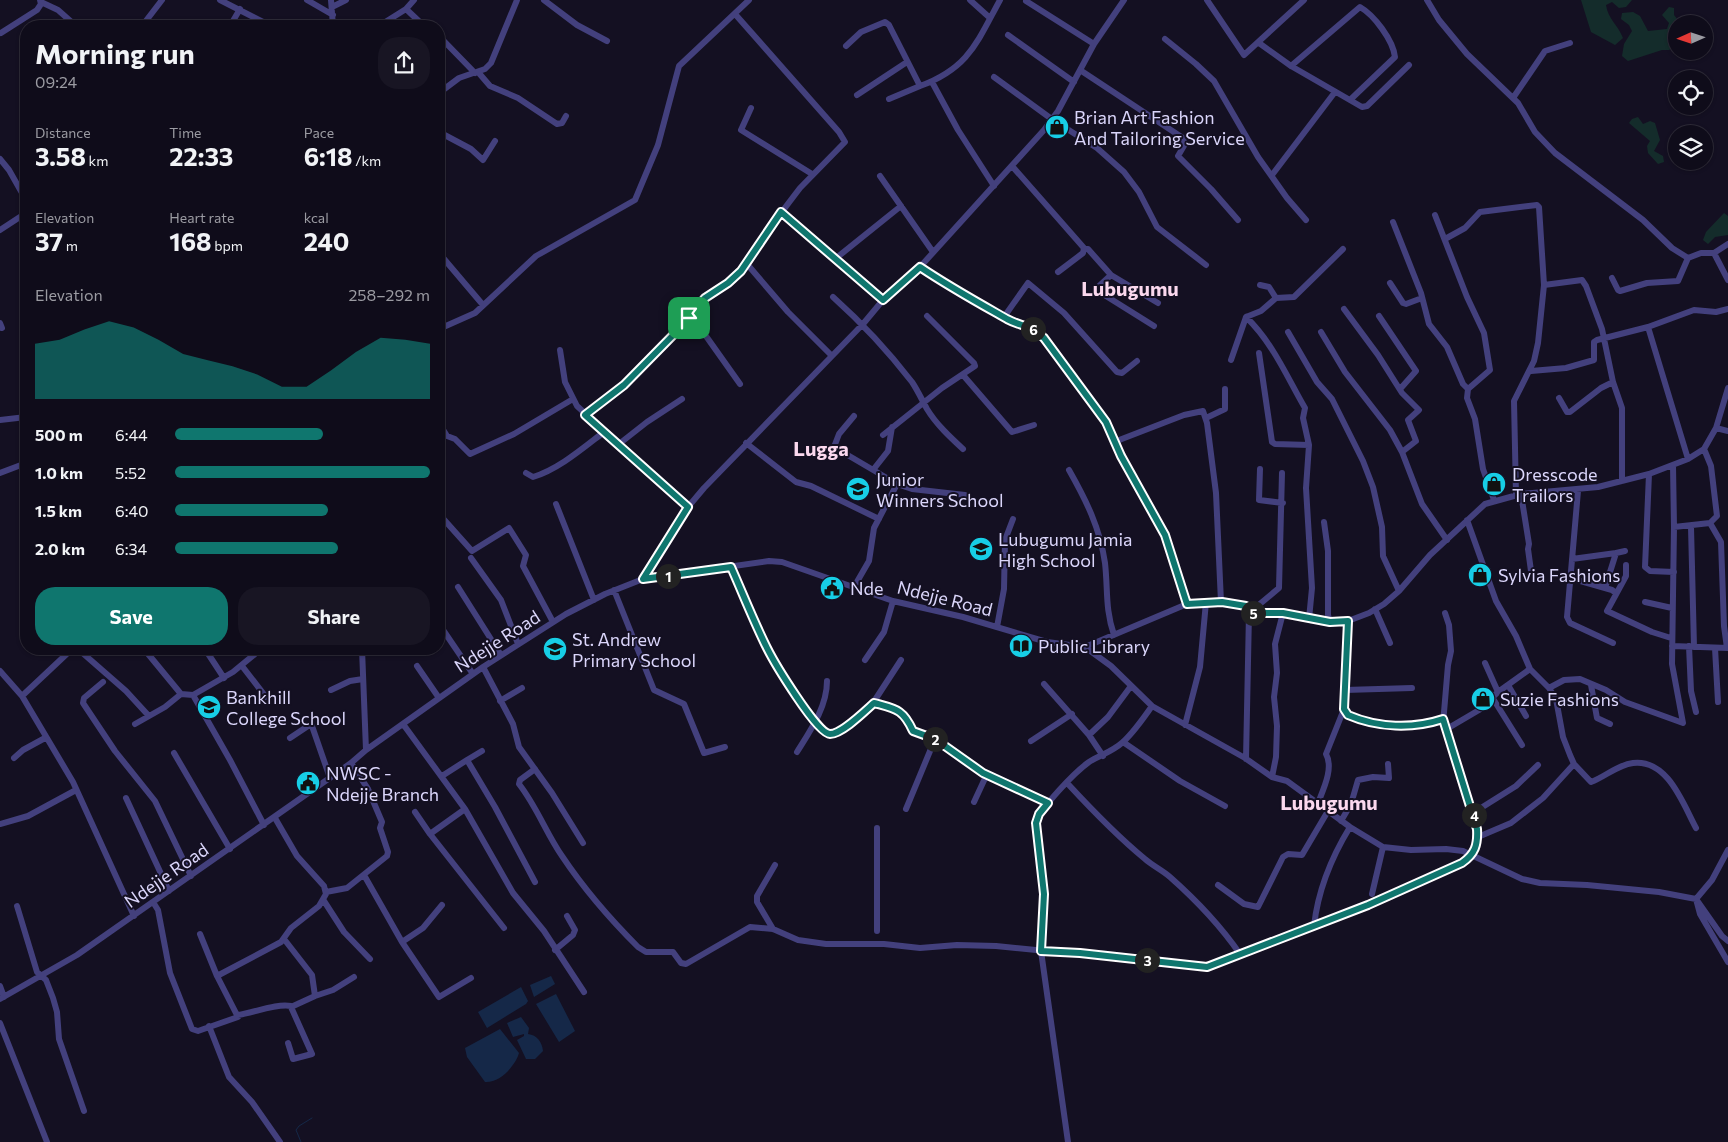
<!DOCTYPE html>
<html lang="en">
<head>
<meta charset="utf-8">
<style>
  body { margin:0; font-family:Commissioner,sans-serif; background:#181523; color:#f1f3f6; height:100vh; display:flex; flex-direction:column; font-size:19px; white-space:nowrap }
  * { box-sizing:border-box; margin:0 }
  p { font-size:16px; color:#9b9ba2 }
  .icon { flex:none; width:28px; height:28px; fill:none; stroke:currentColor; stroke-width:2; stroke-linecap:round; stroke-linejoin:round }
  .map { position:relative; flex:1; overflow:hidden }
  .sheet { position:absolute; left:20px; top:20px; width:425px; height:635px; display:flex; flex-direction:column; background:#0f0c1a; border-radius:20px; box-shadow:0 1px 4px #0004,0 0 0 1px #2f2c39 }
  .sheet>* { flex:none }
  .needle { width:32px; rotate:267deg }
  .tools { position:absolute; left:1668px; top:15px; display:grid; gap:10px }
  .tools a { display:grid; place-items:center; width:45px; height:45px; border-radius:50%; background:#0f0c1a; box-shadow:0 1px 4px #0004,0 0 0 1px #2f2c39; font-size:25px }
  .pin { position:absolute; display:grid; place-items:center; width:42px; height:42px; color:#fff; margin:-21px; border-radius:10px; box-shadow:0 2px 8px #0006 }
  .km { position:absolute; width:25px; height:25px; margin:-12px; border-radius:50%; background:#222; color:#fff; font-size:14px; line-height:25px; text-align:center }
  .round { display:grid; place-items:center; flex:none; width:52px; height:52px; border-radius:20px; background:#181523 }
  .overview { display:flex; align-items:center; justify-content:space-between; height:85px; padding:0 15px }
  h1 { font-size:28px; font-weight:700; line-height:38px }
  .figures { display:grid; grid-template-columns:repeat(3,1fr); gap:8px; height:85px; padding:5px 15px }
  .figures div { display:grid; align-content:center }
  .figures b { font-size:25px; font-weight:700 }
  .figures small { font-size:14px; font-weight:400 }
  .figures p { font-size:14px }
  .chart { height:140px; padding:10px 15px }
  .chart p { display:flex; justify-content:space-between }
  .chart svg { width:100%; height:90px; margin-top:5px; fill:#0f766e; opacity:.7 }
  .primary-button { display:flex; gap:10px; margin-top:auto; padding:10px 15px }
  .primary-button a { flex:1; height:58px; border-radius:20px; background:#0f766e; color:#fff; font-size:20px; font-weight:700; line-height:58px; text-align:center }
  .primary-button a+a { background:#181523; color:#f1f3f6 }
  ul { padding:0 15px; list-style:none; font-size:16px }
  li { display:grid; grid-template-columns:80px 60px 1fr; align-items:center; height:38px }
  li i { height:12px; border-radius:6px; background:#0f766e }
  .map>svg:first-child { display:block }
  .green { fill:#142c2b }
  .water { fill:#152848 }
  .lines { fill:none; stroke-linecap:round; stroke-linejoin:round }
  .stream { stroke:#152848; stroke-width:1 }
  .minor { stroke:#43407d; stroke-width:6 }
  .route-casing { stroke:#fff; stroke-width:10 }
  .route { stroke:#0f766e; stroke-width:6 }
  .labels { text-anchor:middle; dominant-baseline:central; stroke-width:4; stroke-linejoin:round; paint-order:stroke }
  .poi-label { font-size:18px; fill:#dbd6fb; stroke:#141022; text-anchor:start }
  .street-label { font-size:18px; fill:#dbd6fb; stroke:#141022 }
  .quarter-label { font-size:20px; font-weight:bold; fill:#fbd8ee; stroke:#141022 }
</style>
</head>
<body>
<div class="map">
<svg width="1728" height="1142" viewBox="0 0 1728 1142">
  <rect width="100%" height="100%" fill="#141022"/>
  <!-- green -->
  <path class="green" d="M1581 0H1632L1626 7 1619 8 1612 2 1606 5C1608 19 1618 25 1623 38L1615 45 1591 32Z
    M1669 7 1674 8V15L1681 24H1676V45L1669 50H1662L1628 61 1622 56 1624 44 1632 31 1629 25 1621 19 1622 13 1633 12 1640 16 1648 31 1667 29 1669 23 1662 15Z
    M1638 117 1643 124 1650 121 1655 123 1660 140 1654 151 1663 156 1664 162 1658 164 1648 153 1647 146 1650 141 1629 123 1632 119Z
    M1724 213 1728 216V235L1715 237 1708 244 1703 240 1706 232Z"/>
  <!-- water -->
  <path class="water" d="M551 976 555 984 534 997 530 985Z
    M521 987 528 1001 526 1004 487 1028 478 1012Z
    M556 994 575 1031 559 1042 536 1004Z
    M521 1017 529 1028 528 1034C537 1035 542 1042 543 1051L535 1059H526L517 1040 524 1036V1034L513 1037 507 1023Z
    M500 1029 519 1053C516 1064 501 1083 485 1082L467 1057 465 1048Z"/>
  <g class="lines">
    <!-- stream -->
    <path class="stream" d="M301 1142 296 1130 299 1126 312 1118"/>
    <!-- minor -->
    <path class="minor" d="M220 0 271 26
      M307 0 333 15
      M331 0 333 26
      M544 0 577 25 607 41
      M970 0 990 18
      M1207 0 1244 55 1304 0
      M1427 0 1439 20 1467 54 1518 103 1535 132 1555 153 1643 220 1672 248 1688 258 1701 253H1714L1728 280
      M1026 1 1094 44
      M41 2 58 10 76 26
      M332 7 346 0
      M406 9 424 26
      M142 26 162 0
      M230 26 240 9
      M379 26 406 9 414 0
      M1 33 37 10 41 4 40 0
      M1008 35 1074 82
      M439 36 475 73
      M1165 39 1196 64 1214 81 1258 157 1287 198 1306 220
      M1259 43 1291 66 1362 107 1367 106 1409 65
      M846 46 861 32 885 22 889 25 920 86C969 68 977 42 1000 0
      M1291 66 1360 7C1374 15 1393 40 1395 57L1350 100
      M1080 70 1183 138 1185 144 1178 156 1211 189 1238 220
      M478 72 490 86 518 98 557 124 562 123 566 116
      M994 77 1053 120 1097 148 1124 172 1139 192 1157 227 1206 265
      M932 82 958 130 994 186
      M439 93 459 78 485 69 491 63 517 0
      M857 95 907 62
      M1513 98 1545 51 1570 43
      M889 99 920 86
      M751 108 741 130 812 174
      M439 132 471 149 483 160 495 141
      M0 159 9 170 26 200
      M1012 166 1084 248 1083 253 1058 272
      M1272 175 1335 92
      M880 176 933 252
      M781 213 883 300
      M1435 215 1467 297 1484 333 1490 370 1468 389 1467 398 1475 419 1483 469 1494 500
      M1393 222 1421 293 1429 324 1447 347 1463 384 1468 389
      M0 230 26 213
      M1445 239 1465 228 1480 212 1537 205 1539 207 1544 285 1538 343 1534 361 1514 401 1516 495
      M1084 249H1088L1111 275 1158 303
      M439 253 483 305
      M1714 253 1728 244
      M835 259 901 206
      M747 264 788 312 831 355
      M920 267 960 294 1009 321 1027 325 1044 338 1107 423 1121 456 1165 535 1187 604
      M1111 275 1098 287V291L1154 326
      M1612 278 1618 290 1620 291 1647 283 1678 281 1688 258
      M1390 283 1403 303 1406 304 1422 298
      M1260 285 1269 287 1276 298
      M1544 285 1582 280 1586 286 1602 329 1613 382
      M833 297C862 323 888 351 912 382 918 391 922 400 927 409 936 424 950 437 963 449
      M1344 309 1378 355 1402 393 1419 410 1408 420 1416 441 1402 452
      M1379 316 1416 371 1401 388
      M1004 317 1028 283 1064 313 1117 372 1122 373 1137 361
      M1246 317C1273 343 1287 377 1305 408L1303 418 1309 445 1306 488 1312 588 1309 619
      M689 318 701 329 740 384
      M0 323 2 328
      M439 329 475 313 536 256 635 200 658 145 679 66 749 0
      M1288 332 1317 382 1332 399 1363 461 1373 487 1382 527 1383 556 1399 591
      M1321 332 1345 372 1390 430 1402 452 1422 504 1447 540
      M560 350 565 382 577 406 688 507
      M1259 353 1272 442 1275 444 1309 445
      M1231 360 1246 317 1261 311 1276 298 1294 297 1343 249
      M1531 371 1566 368 1594 360V342L1597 340 1648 327
      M963 375 1012 432 1034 425
      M1559 398 1567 412H1570L1601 388 1613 382 1622 408V481
      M585 415 623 385 682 326 705 298 729 283 741 271 759 242 800 188 845 142 839 132 735 14
      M854 416 839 434 834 447 897 484
      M1206 418 1225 409V389
      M0 420 26 417
      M439 423 447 436 455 439 470 454 514 434 573 399
      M1716 428 1728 431
      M883 435 942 388 975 366 974 363 927 316
      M1114 442 1184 415 1203 411 1207 423 1216 493 1221 602
      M746 443 796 482 811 486 879 519
      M619 444 647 422 682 399
      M1688 459 1648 327 1694 310 1716 312 1728 309
      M1260 469 1259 500 1283 503
      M873 470 888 451 892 427
      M1069 470C1086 500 1100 528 1105 563 1108 589 1105 609 1114 635
      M0 473 21 465 26 473
      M526 473 533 477C559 469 583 448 604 432
      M1649 474 1645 567 1650 571 1674 572
      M1578 491 1567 617 1570 623 1613 643
      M1521 494 1529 544 1528 549 1531 571
      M556 504 594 600
      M439 514 472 551 509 528 526 555 523 566 553 622
      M1467 520 1496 601 1516 636 1530 669 1549 688 1556 699 1563 737 1570 755 1574 764 1591 782C1605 777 1617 765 1633 763 1668 759 1683 804 1696 828
      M1324 522 1328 551V615L1330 622
      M1710 523 1721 542 1724 626 1727 648
      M1674 527 1710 523 1717 516 1711 466 1704 449
      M1691 527 1694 647
      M471 558 501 600 518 644
      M1572 559 1616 553
      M1626 565V576L1607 611 1652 632 1671 638
      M731 567 771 656 811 718 826 733 832 734 840 730 873 703 901 660
      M1570 578 1612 590 1616 593
      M643 579 688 507 704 488 863 324 883 300 920 267 1044 130 1058 111 1094 44 1124 0
      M458 587 501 655
      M854 587 869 561 874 528 897 484 912 489 965 495
      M1605 588 1616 553 1625 551
      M614 590 654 690 684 704 704 753 725 747
      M1645 602 1672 608
      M1375 609 1390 643
      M1348 621 1344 709 1348 715C1378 728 1413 729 1443 719
      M439 624 473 674
      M997 627 1004 589 1005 540 1013 519
      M1672 646 1728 648
      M1689 646 1691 691 1696 712
      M1085 647 1187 604 1221 602 1246 606 1249 613H1283L1330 622 1348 621 1369 613 1384 604 1399 591 1430 555 1485 504 1521 494 1598 487 1649 474 1688 459 1704 449 1716 428 1728 388
      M1715 648 1718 702
      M78 649 126 691 148 715
      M144 649 181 694
      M205 649 224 678
      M362 649 366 750
      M865 660 884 632 893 601
      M1485 663 1498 692
      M242 666 266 697
      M417 666 439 698
      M483 667 513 724 519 747 552 793 583 843
      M0 671 22 696 73 782 134 916
      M103 682 84 698 83 703 115 751 155 801 191 876
      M1044 684 1089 735 1103 756
      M1508 685 1526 716
      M1591 685 1597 718 1610 724
      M1549 688 1564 680 1580 679 1606 690 1625 702 1683 723 1672 664 1674 527 1673 465
      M331 690 350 681 363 679
      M1345 690 1412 688
      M193 695 233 672 261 649
      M22 696 72 649
      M1492 697 1522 745
      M500 701 522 688
      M873 703C896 709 903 709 913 731L935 739 983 773 1048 803
      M135 724 165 707 181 694 193 695 230 760 264 825
      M403 724 465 809 513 893 544 931 584 992
      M1185 725 1200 667 1206 602
      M1445 730 1479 710 1498 692 1530 669
      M1089 735 1108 717 1131 686
      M290 738 308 726H312L330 778
      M1031 741 1072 714
      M1123 742 1180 781 1225 806
      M797 752C810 731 827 707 827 681
      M174 753 230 849
      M14 758 23 750 45 738
      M1246 759 1249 613 1279 588 1282 473
      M467 760 482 751
      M535 769 520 780 519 784C537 807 546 833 562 856 584 889 610 919 638 947L646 952H673L681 963 686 964 750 927 773 929 798 940 826 944H884L920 948 957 945 996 946 1207 967 1369 905 1463 863C1475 854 1478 845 1477 829L1457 761 1443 724 1448 665 1451 651 1449 625 1445 613
      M442 776 467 760 495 807 535 882
      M1272 777 1276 757 1277 726 1274 697 1277 673 1275 644 1283 613
      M1068 784C1092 810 1117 836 1145 859 1153 866 1162 870 1170 877 1196 900 1220 925 1240 954
      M126 798 169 891
      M974 802 987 774
      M1318 803C1323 790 1334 768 1326 754L1344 709
      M465 809 430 834 504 928
      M906 809 935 739
      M415 812 430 834
      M1473 813 1516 786 1538 765
      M1341 821 1351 804 1358 780 1373 777 1389 778 1388 764
      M0 824 28 816 76 790
      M1478 837 1511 823 1543 798 1574 764
      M1728 850 1712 880 1696 899 1722 936 1728 941
      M364 875 402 942 423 928 442 905
      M1218 885 1244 904 1258 907 1283 857 1288 854 1302 855 1328 811
      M326 892 347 888 387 856 388 852 380 828 382 822 368 789 351 763
      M1372 894 1383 847
      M324 901 344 932 370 959
      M153 902 158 910 170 973 192 1029 198 1031 238 1017 217 976 281 942 291 928 319 906 326 894 324 886 297 856 275 818
      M17 906 37 972 46 980 53 998 57 1012 59 1039 84 1111
      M1314 926C1318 890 1331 858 1350 827
      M773 929 757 902V896L775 865
      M877 931V828
      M200 934 217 976
      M284 939 312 975 315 996 291 1007 312 1054 293 1059 288 1043
      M402 942 439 997 471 978
      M555 950 573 935 575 930 567 916
      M0 986 4 997
      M315 996 333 990 354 977
      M0 999 77 955 351 763 366 750 483 667 566 614 605 594 643 579 769 561 782 562 893 601 963 617 1047 642 1085 647 1111 666 1152 706 1245 758 1272 777 1287 781 1350 827 1383 847 1411 850 1446 849 1463 851 1522 879 1540 883 1587 885 1659 892 1696 899 1700 914 1728 962
      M238 1015C254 1013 276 1003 291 1006
      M0 1023 47 1142
      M209 1026 229 1077 252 1102 280 1142
      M1068 1142 1041 951 1044 894 1036 823C1041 807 1075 772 1089 762 1100 755 1112 752 1123 742 1134 732 1143 719 1152 706"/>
  </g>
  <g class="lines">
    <!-- route casing -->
    <g class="route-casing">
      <path id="route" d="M781 212 883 300 920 267C948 286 977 302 1007 319 1022 327 1029 324 1044 338L1106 422 1121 456 1165 535 1187 604 1222 602 1246 606 1249 613H1283L1330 622 1348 621 1344 709 1348 715C1378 728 1413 729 1443 719L1477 829C1478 845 1475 854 1462 863L1368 905 1207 967 1080 953 1041 951 1044 894 1036 823 1039 814 1048 803 983 773 935 739 913 731C903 709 896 709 874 703 865 711 842 734 830 734 817 734 774 662 767 648 754 622 743 594 731 567L643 579 688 507 585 415 624 385 682 326 705 298 728 283 741 271Z"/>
    </g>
    <!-- route -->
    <use href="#route" class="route"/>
  </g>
  <!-- icons -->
  <defs>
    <g id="shop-disc" transform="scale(1.25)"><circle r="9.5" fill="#17cee6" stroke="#141022"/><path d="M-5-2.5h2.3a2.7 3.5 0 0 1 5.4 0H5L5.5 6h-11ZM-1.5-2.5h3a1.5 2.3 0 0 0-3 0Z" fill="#111"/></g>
    <g id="school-disc" transform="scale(1.25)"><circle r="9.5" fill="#17cee6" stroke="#141022"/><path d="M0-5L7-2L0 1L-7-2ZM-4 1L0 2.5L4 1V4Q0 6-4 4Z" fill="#111"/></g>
    <g id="civic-disc" transform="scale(1.25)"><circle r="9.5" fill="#17cee6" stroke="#141022"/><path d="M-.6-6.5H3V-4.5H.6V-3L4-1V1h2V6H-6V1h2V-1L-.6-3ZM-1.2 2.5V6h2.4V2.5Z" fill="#111"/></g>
    <g id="library-disc" transform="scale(1.25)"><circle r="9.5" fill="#17cee6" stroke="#141022"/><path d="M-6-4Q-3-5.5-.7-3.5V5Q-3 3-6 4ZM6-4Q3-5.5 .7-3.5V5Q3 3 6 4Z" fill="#111"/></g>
  </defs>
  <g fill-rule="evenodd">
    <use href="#shop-disc" x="1057" y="127"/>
    <use href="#shop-disc" x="1494" y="484"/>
    <use href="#school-disc" x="858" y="489"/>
    <use href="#school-disc" x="981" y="549"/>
    <use href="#shop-disc" x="1480" y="575"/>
    <use href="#civic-disc" x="832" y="588"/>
    <use href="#library-disc" x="1021" y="646"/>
    <use href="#school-disc" x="555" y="649"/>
    <use href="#shop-disc" x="1483" y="699"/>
    <use href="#school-disc" x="209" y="707"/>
    <use href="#civic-disc" x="308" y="783"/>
  </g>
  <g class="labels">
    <!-- poi labels -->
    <g class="poi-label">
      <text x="1074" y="117">Brian Art Fashion<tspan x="1074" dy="21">And Tailoring Service</tspan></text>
      <text x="1512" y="474">Dresscode<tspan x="1512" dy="21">Trailors</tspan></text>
      <text x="876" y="479">Junior<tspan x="876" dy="21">Winners School</tspan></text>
      <text x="998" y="539">Lubugumu Jamia<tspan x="998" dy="21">High School</tspan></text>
      <text x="1498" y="575">Sylvia Fashions</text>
      <text x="850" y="588">Nde</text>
      <text x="572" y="639">St. Andrew<tspan x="572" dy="21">Primary School</tspan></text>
      <text x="1038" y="646">Public Library</text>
      <text x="226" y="697">Bankhill<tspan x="226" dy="21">College School</tspan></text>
      <text x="1500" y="699">Suzie Fashions</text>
      <text x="326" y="773">NWSC -<tspan x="326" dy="21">Ndejje Branch</tspan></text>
    </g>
    <!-- street labels -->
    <g class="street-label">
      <text transform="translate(945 598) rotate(14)">Ndejje Road</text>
      <text transform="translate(497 641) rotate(-33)">Ndejje Road</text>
      <text transform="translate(166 875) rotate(-35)">Ndejje Road</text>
    </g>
    <!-- quarter labels -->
    <g class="quarter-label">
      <text x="1130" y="288">Lubugumu</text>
      <text x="821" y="448">Lugga</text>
      <text x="1329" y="802">Lubugumu</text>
    </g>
  </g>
</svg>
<div class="tools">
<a><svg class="needle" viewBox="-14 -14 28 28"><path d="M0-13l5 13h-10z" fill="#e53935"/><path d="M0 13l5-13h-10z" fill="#9b9ba2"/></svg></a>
<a><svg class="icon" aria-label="locate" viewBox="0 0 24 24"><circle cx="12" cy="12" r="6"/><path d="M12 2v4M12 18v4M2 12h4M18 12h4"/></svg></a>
<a><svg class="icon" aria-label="layers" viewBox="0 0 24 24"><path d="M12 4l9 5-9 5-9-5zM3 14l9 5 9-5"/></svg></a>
</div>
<div class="pin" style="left:689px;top:318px;background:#1e9e55"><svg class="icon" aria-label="arrive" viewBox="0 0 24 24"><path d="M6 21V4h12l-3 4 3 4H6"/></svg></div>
<b class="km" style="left:668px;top:576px">1</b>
<b class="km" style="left:935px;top:739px">2</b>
<b class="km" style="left:1147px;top:960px">3</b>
<b class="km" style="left:1474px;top:815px">4</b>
<b class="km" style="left:1253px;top:613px">5</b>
<b class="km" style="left:1033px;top:329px">6</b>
<section class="sheet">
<div class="overview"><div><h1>Morning run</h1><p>09:24</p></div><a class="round"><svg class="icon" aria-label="share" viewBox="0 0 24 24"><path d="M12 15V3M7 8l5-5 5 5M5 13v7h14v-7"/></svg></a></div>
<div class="figures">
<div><p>Distance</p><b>3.58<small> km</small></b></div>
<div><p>Time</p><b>22:33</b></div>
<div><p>Pace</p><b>6:18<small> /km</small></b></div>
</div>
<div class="figures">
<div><p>Elevation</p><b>37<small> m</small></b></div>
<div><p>Heart rate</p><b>168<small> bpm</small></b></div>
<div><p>kcal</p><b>240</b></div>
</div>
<div class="chart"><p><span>Elevation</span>258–292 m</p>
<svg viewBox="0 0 160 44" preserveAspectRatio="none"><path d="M0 44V17L10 15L20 10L30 6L40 9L50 15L60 22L70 25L80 28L90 32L100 38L110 38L120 30L130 21L140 14L150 15L160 17V44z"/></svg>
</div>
<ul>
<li><b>500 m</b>6:44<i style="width:58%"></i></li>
<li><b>1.0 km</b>5:52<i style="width:100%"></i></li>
<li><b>1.5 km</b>6:40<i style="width:60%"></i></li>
<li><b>2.0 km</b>6:34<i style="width:64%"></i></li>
</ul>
<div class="primary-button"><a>Save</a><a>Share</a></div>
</section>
</div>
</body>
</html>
